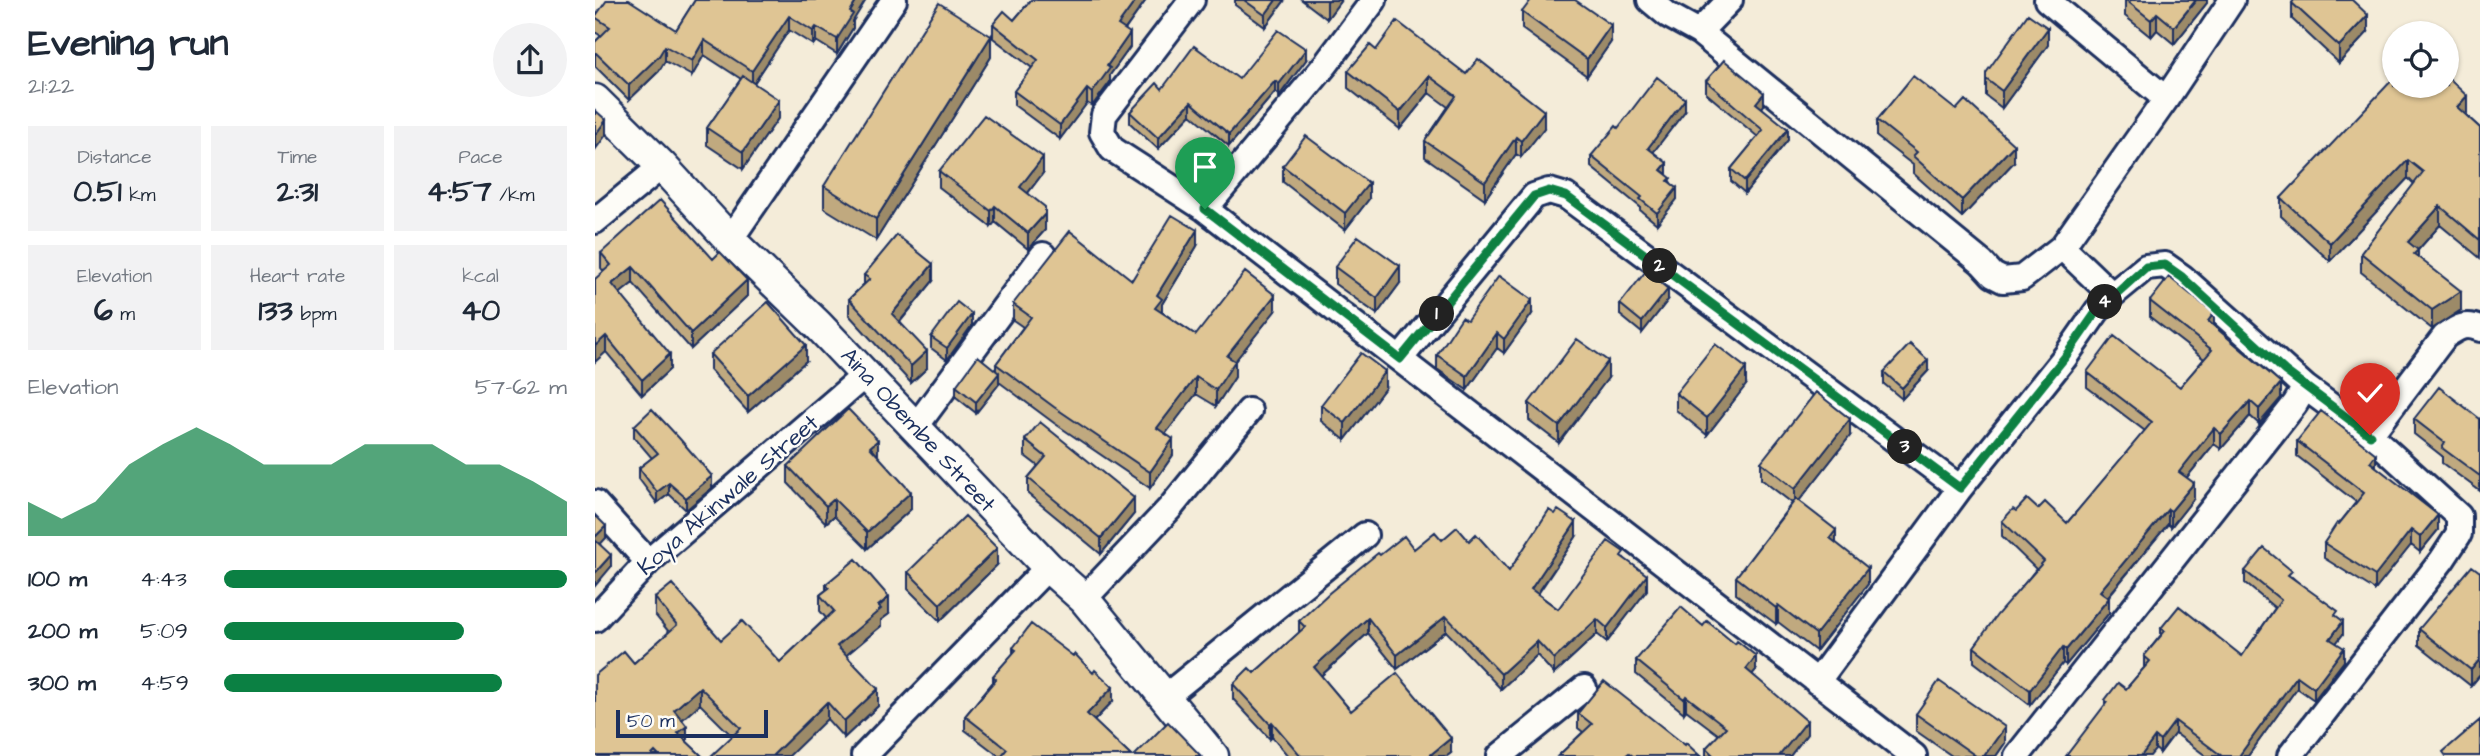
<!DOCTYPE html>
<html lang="en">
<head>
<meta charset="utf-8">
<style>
  body { margin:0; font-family:"Architects Daughter",sans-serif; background:#f2f2f3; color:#1f2937; height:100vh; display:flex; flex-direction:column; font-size:26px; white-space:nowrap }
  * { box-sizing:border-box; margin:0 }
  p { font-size:23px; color:#747a83 }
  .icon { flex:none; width:38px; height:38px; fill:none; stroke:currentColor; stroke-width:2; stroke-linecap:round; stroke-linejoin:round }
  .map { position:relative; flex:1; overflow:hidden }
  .sheet { display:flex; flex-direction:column; background:#fff; width:595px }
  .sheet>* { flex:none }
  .fabs { position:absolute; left:1787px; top:21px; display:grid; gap:14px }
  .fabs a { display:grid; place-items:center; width:77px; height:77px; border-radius:50%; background:#fff; box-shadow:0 2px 5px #0004; font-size:35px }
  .scale { position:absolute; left:21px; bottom:18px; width:152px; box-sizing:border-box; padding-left:7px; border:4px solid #1b2f5e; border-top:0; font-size:19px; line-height:24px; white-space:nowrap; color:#1b2f5e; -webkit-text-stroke:5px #fdfcf7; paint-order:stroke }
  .pin { position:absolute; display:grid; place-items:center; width:60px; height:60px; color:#fff; margin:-72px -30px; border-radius:50% 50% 50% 0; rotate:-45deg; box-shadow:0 0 7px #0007 }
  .pin .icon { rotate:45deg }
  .km { position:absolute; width:35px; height:35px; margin:-18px; border-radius:50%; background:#222; color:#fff; font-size:19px; line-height:35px; text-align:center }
  .round { display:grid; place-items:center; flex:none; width:74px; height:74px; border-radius:37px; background:#f2f2f3 }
  .overview { display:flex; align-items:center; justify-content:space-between; height:119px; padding:0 28px }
  h1 { font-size:38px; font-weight:700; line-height:52px }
  .metrics { display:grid; grid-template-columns:repeat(3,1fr); gap:10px; height:119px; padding:7px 28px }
  .metrics div { display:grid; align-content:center; border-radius:0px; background:#f2f2f3; text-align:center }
  .metrics b { font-size:30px; font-weight:700 }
  .metrics small { font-size:19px; font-weight:400 }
  .metrics p { font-size:19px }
  .chart { height:196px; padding:14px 28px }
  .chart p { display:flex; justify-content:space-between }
  .chart svg { width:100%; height:126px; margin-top:7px; fill:#0b8043; opacity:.7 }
  ul { padding:0 28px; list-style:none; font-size:23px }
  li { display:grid; grid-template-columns:112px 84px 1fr; align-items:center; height:52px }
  li i { height:18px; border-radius:9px; background:#0b8043 }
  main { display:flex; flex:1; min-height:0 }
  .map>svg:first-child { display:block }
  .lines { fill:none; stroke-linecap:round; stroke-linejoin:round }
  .minor-casing { stroke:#1b2f5e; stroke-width:30 }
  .tertiary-casing { stroke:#1b2f5e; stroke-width:35 }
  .minor { stroke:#fdfcf7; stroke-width:24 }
  .tertiary { stroke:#fdfcf7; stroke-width:30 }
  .wall { fill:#c0a97f; stroke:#1b2f5e; stroke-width:2 }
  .shaded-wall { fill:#9c8a68; stroke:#1b2f5e; stroke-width:2 }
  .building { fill:#dfc594; stroke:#1b2f5e; stroke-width:2 }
  .route-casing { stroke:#fff; stroke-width:14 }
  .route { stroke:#0b8043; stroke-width:9 }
  .labels { text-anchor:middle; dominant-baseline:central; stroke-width:5; stroke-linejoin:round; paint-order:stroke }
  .street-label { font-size:23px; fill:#1b2f5e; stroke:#fdfcf7 }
</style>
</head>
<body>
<main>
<section class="sheet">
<div class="overview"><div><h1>Evening run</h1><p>21:22</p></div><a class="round"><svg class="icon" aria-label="share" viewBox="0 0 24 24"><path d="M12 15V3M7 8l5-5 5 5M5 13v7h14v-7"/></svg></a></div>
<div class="metrics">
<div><p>Distance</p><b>0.51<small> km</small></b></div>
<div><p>Time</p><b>2:31</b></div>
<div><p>Pace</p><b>4:57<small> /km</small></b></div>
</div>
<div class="metrics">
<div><p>Elevation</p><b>6<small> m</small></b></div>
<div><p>Heart rate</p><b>133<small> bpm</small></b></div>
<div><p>kcal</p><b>40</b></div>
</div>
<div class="chart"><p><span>Elevation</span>57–62 m</p>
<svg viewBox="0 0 160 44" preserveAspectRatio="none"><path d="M0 44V32L10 38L20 32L30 19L40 12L50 6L60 12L70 19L80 19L90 19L100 12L110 12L120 12L130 19L140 19L150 25L160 32V44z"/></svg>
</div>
<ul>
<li><b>100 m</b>4:43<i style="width:100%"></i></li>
<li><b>200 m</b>5:09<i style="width:70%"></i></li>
<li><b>300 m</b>4:59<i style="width:81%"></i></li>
</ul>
</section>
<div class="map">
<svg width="1885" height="756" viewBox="0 0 1885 756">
  <rect width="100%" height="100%" fill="#f4ecd9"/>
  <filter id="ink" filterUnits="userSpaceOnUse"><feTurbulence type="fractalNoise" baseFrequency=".0143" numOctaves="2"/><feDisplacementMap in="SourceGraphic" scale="14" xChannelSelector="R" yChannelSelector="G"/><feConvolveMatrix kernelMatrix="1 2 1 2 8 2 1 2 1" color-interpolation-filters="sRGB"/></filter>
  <g filter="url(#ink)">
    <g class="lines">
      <!-- minor casing -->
      <g class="minor-casing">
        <path id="minor" d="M597 0 509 115 507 132 517 149 610 209 1319 756
          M1055 0 1073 15 1104 32 1135 0
          M1452 0 1571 99
          M1104 32 1387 263 1398 275 1408 280 1427 278 1467 247 1571 99 1637 0
          M610 209 731 64 779 0
          M0 221 67 166
          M135 240 299 0
          M805 359 939 196 954 191 971 196 1365 488
          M319 429 448 255
          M1775 435 1850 336C1862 328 1870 322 1885 329
          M0 503 53 562
          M489 599 575 508 654 411
          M0 619 53 562 270 375
          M1222 682 1365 488 1470 357 1502 311 1517 295 1467 247
          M570 697 770 535
          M269 756 453 567
          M905 756 989 688
          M1422 756 1700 404 1710 387 1587 277 1570 265 1551 267 1517 295
          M1695 756 1847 560 1864 534V516L1775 435 1710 387"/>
      </g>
      <!-- tertiary casing -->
      <g class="tertiary-casing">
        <path id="tertiary" d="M0 100 67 166 135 240 223 325 453 567 489 599 618 756"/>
      </g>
      <!-- minor -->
      <use href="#minor" class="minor"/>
      <!-- tertiary -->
      <use href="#tertiary" class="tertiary"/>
    </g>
    <!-- wall -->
    <path class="wall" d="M100 0 258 21V28L242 54 221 41 218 45 194 30 159 83 184 117 148 169 112 145V128L146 79 109 55 97 76 70 61 64 71 34 100 0 66V42L6 36 0 32V17L81 30Z
      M436 0H551L530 30 535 47 515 75V82L497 106 492 103 465 139 419 105V91L437 68 398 38V24L419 20Z
      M640 0H690L670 27 640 5Z
      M707 0H746L732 19Z
      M1530 0H1612V3L1579 44 1562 30 1556 37 1530 16Z
      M1697 3 1773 32 1744 63 1697 19Z
      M927 12 1016 42 992 76 927 29Z
      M1453 45 1407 108 1391 96V79Z
      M781 50 871 74 949 128 926 157 921 154 890 199 830 157V141L853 107 834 93 805 129 753 88V71Z
      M396 57 281 240 229 208V186Z
      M711 60 684 96 680 92 634 146 596 114 563 149 535 123V112L567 89 644 79Z
      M1111 81 1169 105 1167 108 1193 140 1150 193 1136 181V169L1163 137 1111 93Z
      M1090 111 1058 152 1076 183 1082 199 1062 224 1045 210V207L996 167V156L1023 128Z
      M1872 115V116L1885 128V258L1845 225 1823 250V257L1866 310 1837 329 1766 272V253L1819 184 1813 178 1735 261 1686 216V198Z
      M1282 120 1419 162 1367 217 1318 173V165L1282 137Z
      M688 166 774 199 750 230 688 182Z
      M344 171 448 173 433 193 450 230 433 249 400 222 396 227 344 187Z
      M602 246 567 304V312L601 335 680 311 640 361V377L621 406 601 394 570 434 578 455 555 488 459 423 404 382V384L381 413 361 397V386L401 371V364L428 327 418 320V304L537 280Z
      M6 253 152 296 96 349 38 283 25 293 75 369 47 395 11 352 9 272 6 268Z
      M740 267 805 283 782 314 740 284Z
      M269 275 338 281 305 322 332 368 316 383 254 315V299L269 284Z
      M1073 300 1047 333 1025 315V304Z
      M1555 301 1619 326 1686 398 1664 424 1655 416 1626 449 1619 444 1592 477 1599 498 1576 527 1573 524 1513 597 1514 613 1471 665 1468 663 1435 705 1379 662V647L1441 569 1407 536V521L1421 511 1443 509 1472 523 1550 431 1492 387V372L1585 387 1609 359 1555 317Z
      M937 314 909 353 902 348 872 390 842 369V355L872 320Z
      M377 325 352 360 336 348V337Z
      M115 354 211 361 153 412 115 370Z
      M1333 371 1307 399 1289 384V372Z
      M1013 378 964 443 934 420V403Z
      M1151 385 1112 435 1081 410V393Z
      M790 388 750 440 726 421V405Z
      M1819 419H1885V491L1847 463V456L1819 434Z
      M39 426 117 488 91 510 74 494 62 503 44 479V468L57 458 39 437Z
      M1255 436 1204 501 1241 543 1273 584 1221 651 1183 622 1181 624 1141 594V577L1197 503 1166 479V462Z
      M430 440 539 514 506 554 433 494V478L443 466 430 456Z
      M1702 441 1781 467 1843 530 1825 552 1816 545 1780 590 1729 558V543L1761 502 1702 456Z
      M283 456 316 509 272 549 239 516 231 523 193 483V466Z
      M981 537 943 594 963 609 1029 558 1052 590 1012 642 1002 634 959 674 942 655 906 689 851 631 802 669 773 633 726 676 756 711 856 753 852 756H693L677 737 675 739 638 699V684L659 673 704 633V621L785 555 819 549 847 540 874 541 914 571Z
      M402 565 345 621 313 589V572Z
      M1650 571 1697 577 1743 618 1748 634 1741 643 1749 661 1719 700 1702 688 1653 756H1611L1580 733 1565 753 1510 704V700L1531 689 1549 668V656L1566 635V628L1647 656 1680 608 1650 583Z
      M1885 572V675L1876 686 1824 645V629Z
      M231 584 294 614 286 620V626L251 655 283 706 249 738 232 719 137 736 105 704 87 719 92 742 107 756H0L39 663 74 632 60 615V598L126 640 185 662 231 618 225 611V595L231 590Z
      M418 648 518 701 499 721 536 756H404L370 730V716L398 682V676L418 654Z
      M1041 660 1161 670 1157 674 1212 734 1195 756H1111V748L1124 735 1091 710 1089 713 1041 674Z
      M983 713 1090 745 1105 756H963L988 732 983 728Z
      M1321 714 1410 743 1401 756H1357L1321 731Z"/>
    <!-- shaded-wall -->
    <path class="shaded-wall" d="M262 0H271L258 21V28L242 54V39L255 12Z
      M541 0H551L523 39V25Z
      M681 0H690L670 27V15Z
      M733 0H746L732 19V2Z
      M1601 0H1612V3L1579 44V27Z
      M1562 13V30L1556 37V20Z
      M1773 15V32L1744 63V46Z
      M194 16V30L157 86V71Z
      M1016 25V42L992 76V59Z
      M221 27V41L218 45V31Z
      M1453 28V45L1407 108V91Z
      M535 33V47L515 75V82L497 106V93L512 66Z
      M396 36V57L281 240V219Z
      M109 40V55L97 76V61Z
      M70 46V61L64 71 34 100V85Z
      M711 49V60L684 96V84Z
      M834 76V93L805 129V112Z
      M680 81V92L634 146V134Z
      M492 89V103L465 139V125Z
      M1169 93V105L1161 115V103Z
      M1872 96V115L1862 126V107Z
      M1090 99V111L1053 159V148Z
      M184 100V117L148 169V152Z
      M596 102V114L563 149V138Z
      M949 111V128L926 157V141Z
      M11 120V135L0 150V135Z
      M1193 129V140L1150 193V181Z
      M921 137V154L890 199V182Z
      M1419 145V162L1367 217V200Z
      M448 157V173L425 203V187Z
      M1813 160V178L1735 261V243Z
      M1072 163V174L1066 170Z
      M774 183V199L750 230V213Z
      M1082 188V199L1062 224V213Z
      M400 206V222L396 227V211Z
      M1845 206V225L1823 250V268L1813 242Z
      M450 214V230L433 249V233Z
      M602 230V246L567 304V315L560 308 562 295Z
      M338 264V281L297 331V314Z
      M805 266V283L782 314V298Z
      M38 267V283L17 300V284Z
      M152 280V296L96 349V333Z
      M1073 289V300L1047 333V322Z
      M1866 291V310L1837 329V310Z
      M680 295V311L640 361V377L621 406V390L632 356Z
      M937 300V314L909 353V339Z
      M1619 313V328L1613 321Z
      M377 314V325L352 360V348Z
      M902 333V348L872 390V376Z
      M11 336V352L0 362V346Z
      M211 345V361L153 412V396Z
      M332 351V368L316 383V366Z
      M75 354V369L47 395V380Z
      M1333 360V371L1307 399V388Z
      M1013 361V378L964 443V426Z
      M1151 368V385L1112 435V418Z
      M790 371V388L750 440V423Z
      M404 373V384L381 413V402Z
      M601 377V394L562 445V428Z
      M1686 383V398L1664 424V409Z
      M1655 401V416L1626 449V434Z
      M1255 419V436L1200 506V489Z
      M1619 428V444L1584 487V472Z
      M578 439V455L555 488V472Z
      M283 440V456L275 447Z
      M1781 454V469L1775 462Z
      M117 476V488L91 510V498Z
      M74 483V494L62 503V492Z
      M1599 483V498L1576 527V511Z
      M316 492V509L272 549V532Z
      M539 498V514L506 554V538Z
      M239 499V516L231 523V506Z
      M1573 509V524L1505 606V591Z
      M1843 515V530L1825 552V537Z
      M981 522V537L936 603V589Z
      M11 526V538L0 550V537Z
      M1241 530V547L1235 538Z
      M1816 530V545L1780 590V576Z
      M402 548V565L345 621V604Z
      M16 555V567L0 586V573Z
      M1273 568V584L1221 651V634Z
      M1052 575V590L1012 642V628Z
      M294 597V614L286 620V626L242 663V646Z
      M1514 598V613L1471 665V650Z
      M1183 605V622L1181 624V608Z
      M851 616V631L802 669V655Z
      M773 618V633L719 682V667Z
      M1002 619V634L959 674V659Z
      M1748 621V634L1735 651V639Z
      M942 641V655L906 689V674Z
      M1468 647V663L1435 705V690Z
      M1749 648V661L1719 700V688Z
      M1161 656V670L1151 682V669Z
      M1885 659V675L1876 686V670Z
      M1702 676V688L1653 756H1644Z
      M105 687V704L79 727V710Z
      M518 687V701L492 728V714Z
      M283 689V706L249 738V721Z
      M1091 696V710L1089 713V699Z
      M232 702V719L194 756H177Z
      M1212 721V734L1195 756H1184Z
      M1580 721V733L1565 753V741Z
      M677 722V737L675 739V724Z
      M92 726V742L83 733Z
      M1410 727V743L1401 756H1389Z
      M1560 737V750L1555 756H1546Z
      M856 738V753L852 756H834Z"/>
    <!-- building -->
    <path class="building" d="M12 0H34L81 30 100 0H262L255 12 258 14 242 39 221 27 218 31 194 16 157 71 109 40 97 61 70 46 64 56 34 85 0 52V42L15 27 0 17Z
      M436 0H541L523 25 535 33 512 66 515 68 497 93 492 89 465 125 419 91 443 60 398 24 409 11 419 20Z
      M649 0H681L670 15Z
      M936 0H980L1016 25 992 59 927 12Z
      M1531 0H1601L1579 27 1562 13 1556 20Z
      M1699 0H1757L1773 15 1744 46 1697 3Z
      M344 3 396 36 281 219 229 186Z
      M1433 14 1453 28 1407 91 1391 79V73Z
      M802 21 871 74 883 59 949 111 926 141 921 137 890 182 830 141 861 96 834 76 805 112 753 71 775 45 781 50Z
      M683 30 711 49 684 84 680 81 634 134 596 102 563 138 535 112 562 83 567 89 599 46 644 79Z
      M1129 60 1169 93 1161 103 1193 129 1150 181 1136 169 1168 130 1111 81Z
      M148 76 184 100 148 152 112 128Z
      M1318 76 1361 110 1370 100 1419 145 1367 200 1318 156 1322 152 1282 120Z
      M1062 77 1090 99 1053 148 1072 163 1066 170 1076 178 1073 181 1082 188 1062 213 1045 199 1047 197 996 156 1021 126 1023 128Z
      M1852 77 1872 96 1862 107 1885 128V240L1845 206 1813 242 1823 250 1819 254 1866 291 1837 310 1766 253 1828 172 1813 160 1735 243 1686 198 1799 78V86H1852Z
      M0 110 11 120 0 135Z
      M389 115 448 157 425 187 450 207V214L433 233 400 206 396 211 344 171Z
      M711 136 774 183 750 213 688 166Z
      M65 200 118 259 125 252 152 280 96 333 38 267 17 284 75 354 47 380 11 336 0 346V279L16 265 6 253Z
      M577 215 602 230 562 295 567 299 560 308 601 335 650 272 680 295 632 356 640 361 621 390 601 377 562 428 578 439 555 472 459 407 401 364 436 317 418 304 475 231 537 280Z
      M302 235 338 264 297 314 332 351 316 366 254 299 275 279 269 275Z
      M763 236 805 266 782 298 740 267Z
      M1051 271 1073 289 1047 322 1025 304Z
      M904 276 937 300 909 339 902 333 872 376 842 355 867 317 872 320Z
      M1574 277 1619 313 1613 321 1686 383 1664 409 1655 401 1626 434 1619 428 1584 472 1599 483 1576 511 1573 509 1505 591 1514 598 1471 650 1468 647 1435 690 1379 647 1402 615 1449 561 1407 521 1418 509 1421 511 1432 499 1443 509 1450 502 1472 523 1557 422 1492 372 1519 336 1585 387 1617 350 1555 301Z
      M173 302 211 345 153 396 115 354Z
      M362 302 377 314 352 348 336 337Z
      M982 339 1013 361 964 426 934 403Z
      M1120 344 1151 368 1112 418 1081 393Z
      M1315 344 1333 360 1307 388 1289 372Z
      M766 353 790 371 750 423 726 405Z
      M383 356 404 373 381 402 361 386Z
      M1844 387 1885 419V476L1847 448 1850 443 1819 419Z
      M1221 392 1255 419 1200 489 1166 462Z
      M57 409 84 438 117 476 91 498 74 483 62 492 44 468 63 453 39 426Z
      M253 409 283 440 275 447 316 492 272 532 239 499 231 506 193 466Z
      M1726 411 1781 454 1775 462 1843 515 1825 537 1816 530 1780 576 1729 543 1742 523 1744 524 1769 493 1702 441Z
      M445 422 539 498 506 538 433 478 451 457 430 440Z
      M1201 499 1241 530 1235 538 1273 568 1221 634 1183 605 1181 608 1141 577Z
      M954 510 960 514 963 510 981 522 936 589 963 609 1013 541 1029 552 1026 556 1052 575 1012 628 1002 619 959 659 942 641 906 674 851 616 802 655 773 618 719 667 756 711 802 673 856 738 834 756H706L677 722 675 724 638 684 654 668 659 673 710 627 704 621 734 593 783 553 785 555 809 536 819 549 840 532 847 540 862 527 874 541 881 534 914 571Z
      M0 515 11 526 0 537Z
      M370 516 402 548 345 604 313 572Z
      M0 540 16 555 0 573Z
      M1669 548 1697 571 1693 575 1743 611 1740 615 1748 621 1735 639 1749 648 1719 688 1702 676 1644 756H1627L1580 721 1565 741 1560 737 1546 756H1471L1512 702 1510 700 1523 683 1531 689 1555 661 1549 656 1570 631 1566 628 1584 606 1647 656 1686 600 1650 571Z
      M261 559 294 597 283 606 286 609 242 646 283 689 249 721 232 702 177 756H116L146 728 105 687 79 710 92 726 83 733 107 756H64L60 752 56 756H0V675L29 651 39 663 82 625 60 598 77 584 126 640 147 621 185 662 239 611 225 595 234 588 231 584Z
      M1877 566 1885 572V659L1876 670 1824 629Z
      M1086 607 1108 626 1112 621 1140 644 1142 641 1161 656 1151 669 1212 721 1184 756H1119L1111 748 1131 727 1091 696 1089 699 1041 660Z
      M436 624 478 656 480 654 498 673 500 670 518 687 492 714 536 756H409L407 755 412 749 370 716 401 679 398 676 421 650 418 648Z
      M1009 681 1090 745 1091 743 1105 756H1038L1034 753 1030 756H963L997 724 983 713Z
      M1344 681 1410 727 1389 756H1381L1321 714Z
      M1885 720V756H1851L1848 752Z
      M573 722 606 756H539Z"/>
  </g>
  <g class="lines" filter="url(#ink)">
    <!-- route casing -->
    <g class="route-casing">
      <path id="route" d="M610 209 805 359 939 196 954 191 971 196 1365 488 1470 357 1502 311 1551 267 1570 265 1587 277 1690 371 1775 435"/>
    </g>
    <!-- route -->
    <use href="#route" class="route"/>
  </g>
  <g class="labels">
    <!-- street labels -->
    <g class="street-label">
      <text transform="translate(323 430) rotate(47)">Aina Obembe Street</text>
      <text transform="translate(133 495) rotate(-41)">Koya Akinwale Street</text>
    </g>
  </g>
</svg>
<div class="fabs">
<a><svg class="icon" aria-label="locate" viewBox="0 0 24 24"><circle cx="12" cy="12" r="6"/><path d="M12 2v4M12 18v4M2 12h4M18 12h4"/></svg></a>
</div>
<div class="scale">50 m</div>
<div class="pin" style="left:610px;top:209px;background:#1e9e55"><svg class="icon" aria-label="arrive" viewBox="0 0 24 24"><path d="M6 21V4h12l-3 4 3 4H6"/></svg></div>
<div class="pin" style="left:1775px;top:435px;background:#d93025"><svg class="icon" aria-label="check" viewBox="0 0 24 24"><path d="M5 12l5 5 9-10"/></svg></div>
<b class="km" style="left:842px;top:314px">1</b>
<b class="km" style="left:1065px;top:266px">2</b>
<b class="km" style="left:1310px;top:447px">3</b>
<b class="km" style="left:1510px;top:302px">4</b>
</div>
</main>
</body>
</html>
